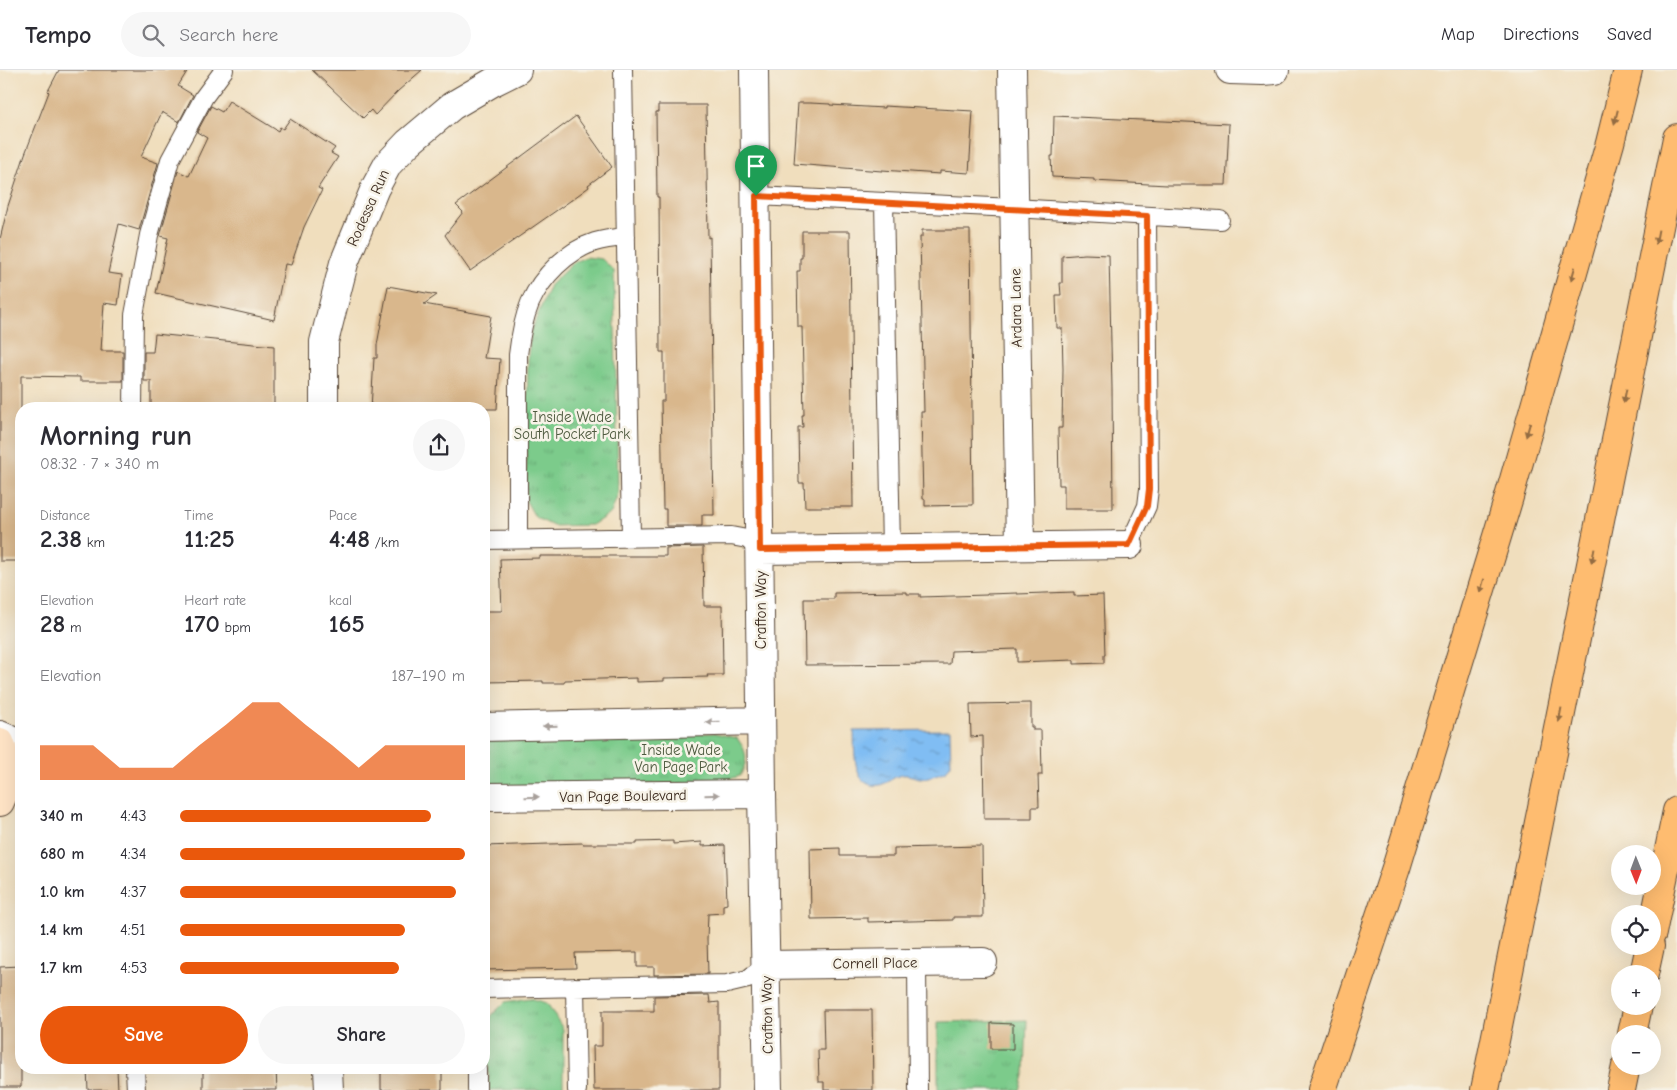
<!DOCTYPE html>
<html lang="en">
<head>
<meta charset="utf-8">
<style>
  body { margin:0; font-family:"Comic Neue",sans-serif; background:#f7f7f7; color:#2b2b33; height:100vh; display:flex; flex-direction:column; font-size:19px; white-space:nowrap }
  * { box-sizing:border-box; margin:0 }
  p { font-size:16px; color:#7c7c81 }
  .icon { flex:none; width:28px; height:28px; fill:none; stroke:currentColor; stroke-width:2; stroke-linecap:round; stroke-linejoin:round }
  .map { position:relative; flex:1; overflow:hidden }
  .side { position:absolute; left:15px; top:332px; width:475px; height:672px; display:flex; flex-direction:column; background:#fff; border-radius:20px; box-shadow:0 5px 20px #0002 }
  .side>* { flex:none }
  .needle { width:32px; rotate:179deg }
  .buttons { position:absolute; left:1611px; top:775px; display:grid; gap:10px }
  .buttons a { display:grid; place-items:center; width:50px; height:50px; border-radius:50%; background:#fff; box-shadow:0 5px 20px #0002; font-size:25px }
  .pin { position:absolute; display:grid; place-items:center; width:42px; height:42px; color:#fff; margin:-51px -21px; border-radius:50% 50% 50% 0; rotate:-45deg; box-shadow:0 0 5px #0007 }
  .pin .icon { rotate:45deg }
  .round { display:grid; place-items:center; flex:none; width:52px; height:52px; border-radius:26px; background:#f7f7f7 }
  .headline { display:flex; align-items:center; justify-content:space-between; height:85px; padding:0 25px }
  h1 { font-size:28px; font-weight:700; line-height:38px }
  .stats { display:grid; grid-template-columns:repeat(3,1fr); gap:8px; height:85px; padding:5px 25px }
  .stats div { display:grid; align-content:center }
  .stats b { font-size:25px; font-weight:700 }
  .stats small { font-size:14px; font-weight:400 }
  .stats p { font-size:14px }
  .chart { height:140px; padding:10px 25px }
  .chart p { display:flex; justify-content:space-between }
  .chart svg { width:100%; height:90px; margin-top:5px; fill:#ea580c; opacity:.7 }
  .button { display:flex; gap:10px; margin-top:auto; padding:10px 25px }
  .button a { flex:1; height:58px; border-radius:30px; background:#ea580c; color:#fff; font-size:20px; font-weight:700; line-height:58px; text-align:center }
  .button a+a { background:#f7f7f7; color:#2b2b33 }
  ul { padding:0 25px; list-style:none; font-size:16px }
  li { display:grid; grid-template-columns:80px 60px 1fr; align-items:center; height:38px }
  li i { height:12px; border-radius:6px; background:#ea580c }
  header { display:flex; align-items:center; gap:30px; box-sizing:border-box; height:70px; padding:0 25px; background:#fff; border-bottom:1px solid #e1e1e2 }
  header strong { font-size:24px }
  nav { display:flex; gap:28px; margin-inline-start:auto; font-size:18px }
  .search { width:350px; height:45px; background:#f7f7f7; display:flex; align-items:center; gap:12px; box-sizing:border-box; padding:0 18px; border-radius:28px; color:#7c7c81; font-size:19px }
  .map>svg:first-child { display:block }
  .park { fill:url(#park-tufts); stroke:#5b7a54 }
  .water { fill:url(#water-ripples); stroke:#5e7488 }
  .building { fill:#d9b78c }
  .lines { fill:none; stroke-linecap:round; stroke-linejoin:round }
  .lane-casing { stroke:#564536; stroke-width:20 }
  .street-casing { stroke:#564536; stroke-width:30 }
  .secondary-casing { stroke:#564536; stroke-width:30 }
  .highway-casing { stroke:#564536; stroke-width:30 }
  .lane { stroke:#fff; stroke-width:18 }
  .street { stroke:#fff; stroke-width:28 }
  .secondary { stroke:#ffe4c6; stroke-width:28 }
  .highway { stroke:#febc70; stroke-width:28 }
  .oneway { fill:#936c43 }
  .oneway2 { fill:#a79f9a }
  .route-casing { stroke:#fff; stroke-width:10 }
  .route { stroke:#ea580c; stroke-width:6 }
  .labels { text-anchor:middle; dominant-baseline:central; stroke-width:5; stroke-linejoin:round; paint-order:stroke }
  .street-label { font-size:15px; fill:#3b2a1e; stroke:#f7f3e8 }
  .park-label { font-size:15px; fill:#4e5a3f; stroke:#f7f3e8 }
</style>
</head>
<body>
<header>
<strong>Tempo</strong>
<div class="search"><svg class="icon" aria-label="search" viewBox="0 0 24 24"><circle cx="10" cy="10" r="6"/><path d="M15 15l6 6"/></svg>Search here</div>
<nav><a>Map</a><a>Directions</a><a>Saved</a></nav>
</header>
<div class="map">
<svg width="1677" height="1020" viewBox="0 0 1677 1020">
  <defs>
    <pattern id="park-tufts" width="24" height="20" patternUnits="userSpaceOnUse" patternTransform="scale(1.25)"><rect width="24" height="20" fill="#7bcb8b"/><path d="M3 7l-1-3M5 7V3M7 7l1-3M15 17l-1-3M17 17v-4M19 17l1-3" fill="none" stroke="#6bae78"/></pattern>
    <pattern id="water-ripples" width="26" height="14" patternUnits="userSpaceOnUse" patternTransform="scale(1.25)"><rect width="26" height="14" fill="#80bdf3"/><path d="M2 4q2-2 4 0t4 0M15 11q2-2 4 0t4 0" fill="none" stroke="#6a9ac4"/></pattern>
  </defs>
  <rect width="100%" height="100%" fill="#f7f3e8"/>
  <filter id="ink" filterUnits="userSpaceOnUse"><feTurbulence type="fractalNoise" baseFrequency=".02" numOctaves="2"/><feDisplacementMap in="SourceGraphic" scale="10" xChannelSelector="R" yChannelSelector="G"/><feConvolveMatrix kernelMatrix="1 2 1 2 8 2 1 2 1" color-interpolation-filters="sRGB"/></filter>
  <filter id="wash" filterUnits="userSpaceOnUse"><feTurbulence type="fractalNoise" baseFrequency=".0096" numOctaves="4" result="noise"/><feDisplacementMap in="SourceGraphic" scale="20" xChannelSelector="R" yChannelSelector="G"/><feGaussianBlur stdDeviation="1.12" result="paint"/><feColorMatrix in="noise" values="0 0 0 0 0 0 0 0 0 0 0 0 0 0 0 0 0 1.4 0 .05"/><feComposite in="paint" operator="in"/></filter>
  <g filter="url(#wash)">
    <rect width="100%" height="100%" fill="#f0debd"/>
    <!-- park -->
    <path class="park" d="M586 187 602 189 614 201 618 424 611 443 592 455 553 456 535 447 526 431 528 288 531 261 550 215 574 192Z
      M715 663 737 668C748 683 748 690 740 706L715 713 484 717V668Z
      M530 928 547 933 563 959V1020H489L488 968 491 946 505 932Z
      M1027 950 1025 1002 1020 1020H938V952Z"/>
    <!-- water -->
    <path class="water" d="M950 660 951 694 946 701C938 704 929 708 920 708 914 707 908 704 901 705 893 707 888 713 880 715 851 720 855 679 854 661Z"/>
    <g id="blocks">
      <!-- building -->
      <path class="building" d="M59 0H188L178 16 193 25 179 52 162 42 141 87 158 93 139 160 119 154 108 203 122 205 118 235 104 233 101 281H123V311H80V307L21 306V491H0V169L8 136 25 84 49 22 48 21Z
        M312 0H422L398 21 375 45 371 40 363 48Z
        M229 31 278 61 280 57 283 59 290 49 335 78 331 83 338 87 318 118 322 120 304 157 291 195 285 194 274 250 156 223 168 168 160 166 178 101 189 106 207 68 197 62 211 36 222 42Z
        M798 33H810L830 34V35L884 38V36L973 41 969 103 940 101V104L882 100V101L794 94Z
        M658 35H706L708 168 710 167 714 445H702V456H666V439H663L661 331H664V282H660L659 127H657L656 42H658Z
        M576 46 612 97 588 115 589 117 570 131 470 201 445 165 463 142 456 135Z
        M1054 46 1229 54 1226 115H1167L1094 111V109L1052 107 1051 86H1053Z
        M922 160H970L973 435 925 436V429H923L921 342H924L920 167H922Z
        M802 161H850L853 437H805L804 413H799L798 357H803L802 345H804L802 257H798L797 201H800V188H802Z
        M1085 184 1109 185 1112 318 1113 439H1064V415H1059L1058 358H1062L1063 299 1062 258H1057L1056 225H1061L1060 213H1062V186Z
        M388 216 437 225 424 234 491 246 484 288 500 289 497 339H371L374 288H377V275Z
        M155 264 274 276V339H198V335H151V311H144V282H153Z
        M703 477 704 536H722L723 605H707L708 607 664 608V611L637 612V608L565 610 564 613H543V611L484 612V541H502L500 489 540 488V486H666V478Z
        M907 522V524H920V527L987 525V524L1017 523V524L1074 522V526L1103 525 1105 585H1104V593L1074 594V590L1017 592V579L951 581 950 594 805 595 804 529H834V523Z
        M1031 633V657H1033V660H1041L1042 705H1038L1039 737H1032V749H984L983 666 971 667 970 634Z
        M673 771V774L702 772V776L725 775 727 834 723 835V843L708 844 707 869 708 904 654 905V897H637V882L575 883 576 898 484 900V776L583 773V774H637V772Z
        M982 776 983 847H953V850L868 852V848L811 849 810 779 840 778V786H894V778Z
        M21 896V1017H0V897Z
        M709 925 710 933 719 932V1020H594L593 976H602V941H654V926Z
        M823 940H872L873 1020H824V1012H819L818 980H824Z
        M991 953 1013 954V979H991Z
        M87 999H117L118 1020H88Z
        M203 999H276L277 1020H203Z
        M381 999H442V1020H381Z"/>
    </g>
  </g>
  <g filter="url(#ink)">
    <use href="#blocks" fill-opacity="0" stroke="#564536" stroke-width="1"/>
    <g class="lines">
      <!-- lane casing -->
      <g class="lane-casing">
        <path id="lane" d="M623 0 631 467
          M756 126 1014 138 1220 150
          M884 132 891 478
          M133 339 134 245 149 165 170 90 204 27 224 0
          M518 469V285C520 268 523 250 530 233 542 206 567 181 595 172 605 169 616 168 626 167
          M484 470 731 466 747 469 760 480
          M1129 475 1147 436 1149 419 1147 146
          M917 893 918 1020
          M575 917 577 1020
          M484 919 727 914 748 909 766 895
          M135 999 136 1020
          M477 999V1020"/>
      </g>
      <!-- street casing -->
      <g class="street-casing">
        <path id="street" d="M754 0 762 724 768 1020
          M1012 0 1020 476
          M1230 0 1262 1 1275 0
          M324 339V272L344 193 375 118 388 94 408 73 452 36 493 12 517 0
          M760 480 1129 475
          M484 657 761 651
          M0 665 21 674
          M484 727 762 724
          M766 895 983 892
          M328 999 329 1020"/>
      </g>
      <!-- secondary casing -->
      <g class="secondary-casing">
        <path id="secondary" d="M0 672C8 692 10 712 0 732"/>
      </g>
      <!-- highway casing -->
      <g class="highway-casing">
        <path id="highway" d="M1652 863 1677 741
          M1644 904 1650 876
          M1632 964 1638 936
          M1322 1020 1397 795 1509 427 1610 73 1628 0
          M1485 1020 1677 68
          M1621 1020 1626 996"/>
      </g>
      <!-- lane -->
      <use href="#lane" class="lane"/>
      <!-- street -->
      <use href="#street" class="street"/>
      <!-- secondary -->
      <use href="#secondary" class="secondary"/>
      <!-- highway -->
      <use href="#highway" class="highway"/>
    </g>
    <!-- one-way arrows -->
    <defs><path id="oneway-solid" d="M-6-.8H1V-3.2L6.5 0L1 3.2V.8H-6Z" transform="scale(1.25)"/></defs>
    <g class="oneway">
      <use href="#oneway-solid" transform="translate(1616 47) rotate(104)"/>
      <use href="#oneway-solid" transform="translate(1657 167) rotate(101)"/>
      <use href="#oneway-solid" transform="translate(1573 204) rotate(106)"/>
      <use href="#oneway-solid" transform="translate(1625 326) rotate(101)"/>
      <use href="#oneway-solid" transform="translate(1528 360) rotate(106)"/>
      <use href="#oneway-solid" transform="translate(1593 486) rotate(101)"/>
      <use href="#oneway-solid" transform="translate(1482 516) rotate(107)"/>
      <use href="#oneway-solid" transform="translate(1560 645) rotate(101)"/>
    </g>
    <g class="oneway2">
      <use href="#oneway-solid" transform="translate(713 652) rotate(179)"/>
      <use href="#oneway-solid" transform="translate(550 656) rotate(179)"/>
      <use href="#oneway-solid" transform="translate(712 725) rotate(-1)"/>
      <use href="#oneway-solid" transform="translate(532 727) rotate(-1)"/>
    </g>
  </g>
  <g class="lines" filter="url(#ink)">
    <!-- route casing -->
    <g class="route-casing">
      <path id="route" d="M756 126 1147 146 1149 419 1147 436 1129 475 760 480Z"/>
    </g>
    <!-- route -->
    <use href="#route" class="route"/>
  </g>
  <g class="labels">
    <!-- street labels -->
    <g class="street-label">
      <text transform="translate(368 138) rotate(-66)">Rodessa Run</text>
      <text transform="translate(1016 238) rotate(-91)">Ardara Lane</text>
      <text transform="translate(761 540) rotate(-90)">Crafton Way</text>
      <text transform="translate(623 726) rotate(-1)">Van Page Boulevard</text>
      <text transform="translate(875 893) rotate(-1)">Cornell Place</text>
      <text transform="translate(767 945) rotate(-91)">Crafton Way</text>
    </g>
    <!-- park labels -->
    <g class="park-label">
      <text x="572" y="347">Inside Wade<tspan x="572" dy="17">South Pocket Park</tspan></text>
      <text x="681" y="680">Inside Wade<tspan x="681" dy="17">Van Page Park</tspan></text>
    </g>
  </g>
</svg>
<div class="buttons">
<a><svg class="needle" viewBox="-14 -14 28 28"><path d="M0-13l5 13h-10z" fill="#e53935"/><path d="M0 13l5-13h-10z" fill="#7c7c81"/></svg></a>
<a><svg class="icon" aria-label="locate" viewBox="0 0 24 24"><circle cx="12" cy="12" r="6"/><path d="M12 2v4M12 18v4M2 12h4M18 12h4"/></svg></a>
<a>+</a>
<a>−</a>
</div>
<div class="pin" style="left:756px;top:126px;background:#1e9e55"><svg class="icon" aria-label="arrive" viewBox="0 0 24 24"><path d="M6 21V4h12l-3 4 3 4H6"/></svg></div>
<section class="side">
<div class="headline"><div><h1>Morning run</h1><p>08:32 · 7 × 340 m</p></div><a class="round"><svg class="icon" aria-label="share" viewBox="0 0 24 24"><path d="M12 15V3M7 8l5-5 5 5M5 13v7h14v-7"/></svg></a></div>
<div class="stats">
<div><p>Distance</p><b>2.38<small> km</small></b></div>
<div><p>Time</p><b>11:25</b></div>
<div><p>Pace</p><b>4:48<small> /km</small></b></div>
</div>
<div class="stats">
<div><p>Elevation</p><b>28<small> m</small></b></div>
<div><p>Heart rate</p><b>170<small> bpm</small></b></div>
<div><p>kcal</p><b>165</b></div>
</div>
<div class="chart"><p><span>Elevation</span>187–190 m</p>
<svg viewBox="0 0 160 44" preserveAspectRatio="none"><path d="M0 44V27L10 27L20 27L30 38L40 38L50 38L60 27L70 17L80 6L90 6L100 17L110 27L120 38L130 27L140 27L150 27L160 27V44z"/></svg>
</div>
<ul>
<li><b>340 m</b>4:43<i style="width:88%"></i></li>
<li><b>680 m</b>4:34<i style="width:100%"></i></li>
<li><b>1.0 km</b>4:37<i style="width:97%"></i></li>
<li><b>1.4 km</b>4:51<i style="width:79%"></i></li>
<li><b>1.7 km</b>4:53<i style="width:77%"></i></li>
</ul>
<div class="button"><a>Save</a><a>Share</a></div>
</section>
</div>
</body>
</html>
